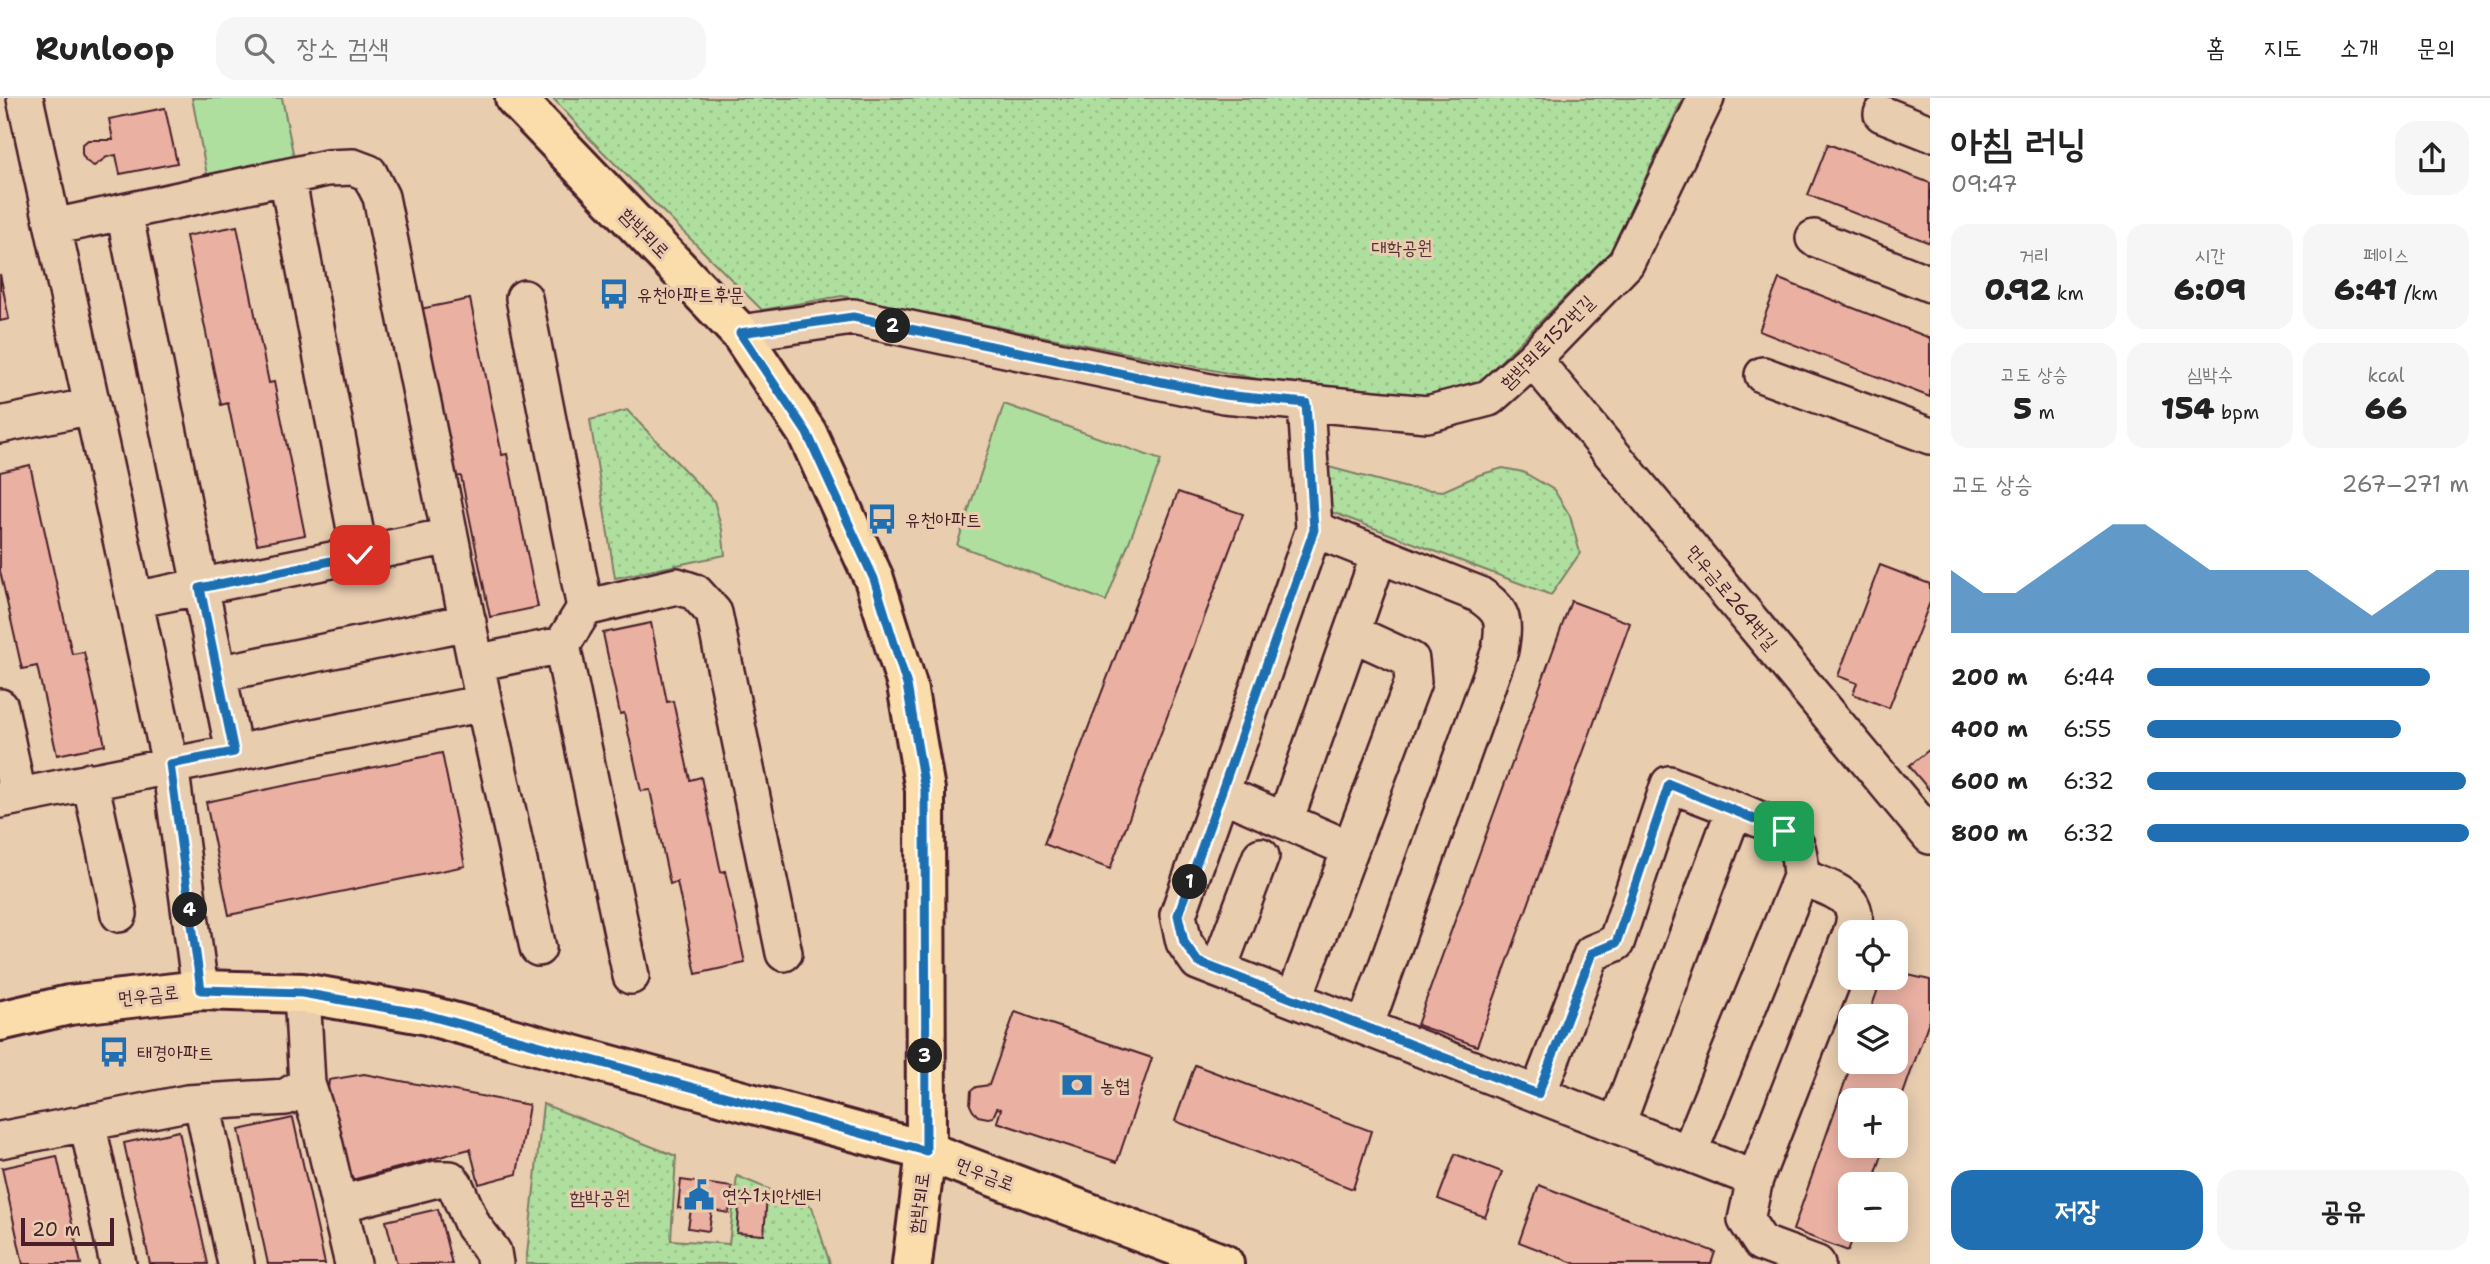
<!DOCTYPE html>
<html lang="ko">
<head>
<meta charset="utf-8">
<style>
  body { margin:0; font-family:"Shantell Sans","Poor Story",sans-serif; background:#f6f6f6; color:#222; height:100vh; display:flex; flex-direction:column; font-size:26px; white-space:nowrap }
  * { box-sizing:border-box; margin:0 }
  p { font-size:23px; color:#767676 }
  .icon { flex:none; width:38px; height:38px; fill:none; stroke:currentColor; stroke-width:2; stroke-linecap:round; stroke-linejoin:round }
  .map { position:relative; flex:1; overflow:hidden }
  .panel { display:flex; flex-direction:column; background:#fff; width:560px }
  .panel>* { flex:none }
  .fabs { position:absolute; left:1838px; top:822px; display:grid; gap:14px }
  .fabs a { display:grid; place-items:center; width:70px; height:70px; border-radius:14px; background:#fff; box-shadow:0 4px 18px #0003; font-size:35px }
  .scale { position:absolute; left:21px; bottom:18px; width:93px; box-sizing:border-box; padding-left:7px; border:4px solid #4a1f2b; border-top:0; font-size:19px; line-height:24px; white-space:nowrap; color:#4a1f2b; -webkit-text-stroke:5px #e8cdaf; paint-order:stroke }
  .pin { position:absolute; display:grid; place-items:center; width:60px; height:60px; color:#fff; margin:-30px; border-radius:14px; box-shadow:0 4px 10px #0006 }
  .km { position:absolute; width:35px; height:35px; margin:-18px; border-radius:50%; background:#222; color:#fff; font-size:19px; line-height:35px; text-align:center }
  .round { display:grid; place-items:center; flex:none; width:74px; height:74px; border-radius:21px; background:#f6f6f6 }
  .headline { display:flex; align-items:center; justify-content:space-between; height:119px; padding:0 21px }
  h1 { font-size:38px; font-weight:800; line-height:52px }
  .stats { display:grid; grid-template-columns:repeat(3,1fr); gap:10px; height:119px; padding:7px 21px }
  .stats div { display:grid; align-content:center; border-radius:18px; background:#f6f6f6; text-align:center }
  .stats b { font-size:30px; font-weight:800 }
  .stats small { font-size:19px; font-weight:400 }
  .stats p { font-size:19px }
  .chart { height:196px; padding:14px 21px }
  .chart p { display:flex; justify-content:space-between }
  .chart svg { width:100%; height:126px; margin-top:7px; fill:#1f6fb2; opacity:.7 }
  .primary-button { display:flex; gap:14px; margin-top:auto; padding:14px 21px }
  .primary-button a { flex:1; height:80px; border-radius:21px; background:#1f6fb2; color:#fff; font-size:28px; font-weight:800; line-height:80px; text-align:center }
  .primary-button a+a { background:#f6f6f6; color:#222 }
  ul { padding:0 21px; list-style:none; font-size:23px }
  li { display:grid; grid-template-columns:112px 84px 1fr; align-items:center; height:52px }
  li i { height:18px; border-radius:9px; background:#1f6fb2 }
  header { display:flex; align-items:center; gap:42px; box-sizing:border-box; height:98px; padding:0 35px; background:#fff; border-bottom:2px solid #e0e0e0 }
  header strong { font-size:33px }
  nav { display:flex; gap:38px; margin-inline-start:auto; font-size:24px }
  .search { width:490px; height:63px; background:#f6f6f6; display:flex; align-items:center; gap:18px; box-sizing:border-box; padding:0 24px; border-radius:21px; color:#767676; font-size:26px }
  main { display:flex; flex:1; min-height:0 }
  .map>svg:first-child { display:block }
  .green { fill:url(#green-dots); stroke:#7c7f65; stroke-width:2 }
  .pitch { fill:#afdf9f; stroke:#7c7f65; stroke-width:2 }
  .building { fill:#eab1a3; stroke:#4a1f2b; stroke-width:2 }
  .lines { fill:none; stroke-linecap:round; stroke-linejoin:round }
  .minor-casing { stroke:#4a1f2b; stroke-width:40 }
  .major-casing { stroke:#4a1f2b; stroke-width:44 }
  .minor { stroke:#e8cdaf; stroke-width:35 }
  .major { stroke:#faddab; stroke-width:38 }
  .route-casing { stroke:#fff; stroke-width:14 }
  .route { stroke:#1f6fb2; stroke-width:9 }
  .labels { text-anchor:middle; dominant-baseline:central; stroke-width:6; stroke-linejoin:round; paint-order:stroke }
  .street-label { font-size:19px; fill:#4a1f2b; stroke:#e8cdaf }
  .park-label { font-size:19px; fill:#543237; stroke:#e8cdaf }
  .poi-label { font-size:19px; fill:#4a1f2b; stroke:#e8cdaf; text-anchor:start }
</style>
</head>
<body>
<header>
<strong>Runloop</strong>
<div class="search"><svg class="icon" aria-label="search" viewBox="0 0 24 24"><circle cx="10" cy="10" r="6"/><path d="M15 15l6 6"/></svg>장소 검색</div>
<nav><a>홈</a><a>지도</a><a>소개</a><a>문의</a></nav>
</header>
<main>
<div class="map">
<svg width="1930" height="1166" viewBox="0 0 1930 1166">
  <defs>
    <pattern id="green-dots" width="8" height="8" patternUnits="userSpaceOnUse" patternTransform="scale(1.75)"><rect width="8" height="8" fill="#afdf9f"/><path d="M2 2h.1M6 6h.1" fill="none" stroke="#98bf89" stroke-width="1.8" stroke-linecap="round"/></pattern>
  </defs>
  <rect width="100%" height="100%" fill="#e8cdaf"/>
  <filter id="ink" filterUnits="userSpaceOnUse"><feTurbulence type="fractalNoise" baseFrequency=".0143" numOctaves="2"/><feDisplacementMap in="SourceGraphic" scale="14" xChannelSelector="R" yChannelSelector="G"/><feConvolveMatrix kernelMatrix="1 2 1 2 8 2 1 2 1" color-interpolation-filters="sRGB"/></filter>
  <g filter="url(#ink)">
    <!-- green -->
    <path class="green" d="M553 0H1683L1611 153 1482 282 1421 299 1307 291 842 198 762 212 590 41Z
      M627 312 714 403 722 432 725 457 615 480 590 322Z
      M1310 364 1407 390 1443 393 1479 377 1503 370 1523 374 1554 392 1570 418 1580 455 1551 497 1313 407Z
      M543 1006 676 1058 671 1142 729 1146 737 1078 812 1109 830 1166H526Z"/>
    <!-- pitch -->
    <path class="pitch" d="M192 0H282L294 60 207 77Z
      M1004 306 1161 362 1106 503 957 447Z"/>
    <!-- building -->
    <path class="building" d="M165 10 177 65 120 76 116 57 107 59 94 68 86 63 82 56V47L88 42H113L109 21Z
      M1828 46 1930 85V145L1808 97Z
      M237 128 269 285 274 284 305 437 257 446 228 305 221 307 186 138Z
      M0 176 9 221 0 223Z
      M1779 181 1930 240V299L1759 233Z
      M470 201 502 357 507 356 538 509 490 519 461 378 454 379 420 211Z
      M30 367 72 556 84 554 105 647 57 657 37 568 22 571 0 473V374Z
      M1178 394 1243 416 1110 771 1044 746Z
      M1880 467 1930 486V504L1889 610 1853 596 1857 585 1838 578Z
      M1571 503 1630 525 1477 948 1417 927Z
      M651 525 667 604 673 603 690 682 701 679 721 774 725 773 745 865 696 876 677 784 670 786 650 692 641 693 624 615 620 616 603 535Z
      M1930 651V693L1909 668Z
      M442 655 465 768 229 817 206 704Z
      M1895 874 1930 882V920L1895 1019V1003H1850V1048H1885L1872 1087H1850V1132H1856L1848 1153 1793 1132 1852 964H1895V919H1868L1882 880H1895Z
      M1015 914 1152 960 1117 1064 997 1024 1001 1011 997 1010 993 1019 988 1020 978 1018 973 1013 970 1007 971 993 976 989 989 987Z
      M1195 967 1371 1033 1353 1091 1175 1023Z
      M364 976 529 1007 517 1076 479 1086 470 1051 344 1084 326 1010 329 982Z
      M293 1020 325 1166H268L239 1032Z
      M179 1033 208 1166H150L124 1045Z
      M1455 1056 1502 1074 1485 1119 1438 1101Z
      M57 1058 81 1166H23L2 1070Z
      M681 1082 732 1089 729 1115 712 1112 709 1133 688 1130 691 1112 678 1110Z
      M1539 1087 1715 1154 1711 1166H1576L1519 1144Z
      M740 1096 767 1098 764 1137 737 1135Z
      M438 1111 452 1166H397L386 1123Z"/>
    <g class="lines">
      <!-- minor casing -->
      <g class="minor-casing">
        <path id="minor" d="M25 0 170 666 200 892
          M1882 16 1930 35
          M287 79 360 457
          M124 114 234 654
          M53 129 327 70 353 69 369 75 381 99 484 605 538 850
          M1814 140 1930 186
          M524 200 585 510
          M740 235 853 219 1224 297 1427 316 1489 300 1533 261 1626 165 1706 0
          M1533 261 1930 738
          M1763 277 1930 338
          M1306 305 1314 431 1178 817 1184 844 1198 864 1755 1081 1746 1122 1761 1145 1817 1166
          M0 327 92 308
          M1314 431 1478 496C1504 513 1505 522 1500 552L1365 929
          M134 502 450 438
          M562 547 631 878
          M476 565 562 547 585 510 677 488 695 494 714 515 784 855
          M218 576 468 524
          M0 609 18 698
          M90 683 119 816
          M1221 695 1350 751
          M0 702 484 605
          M1285 723 1379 457
          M1801 779C1827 790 1866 797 1851 835
          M1218 872 1261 758
          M1294 901 1413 584 1411 562 1352 535
          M307 986 320 1026 353 1166
          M1538 996 1592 855 1616 845 1669 686C1691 695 1783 727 1793 741 1800 751 1800 767 1801 779L1689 1055
          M202 1005 236 1166
          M87 1024 118 1166
          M1617 1026 1734 712
          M0 1042 187 1005 286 999 307 986 302 895
          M1755 1081 1850 838
          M339 1106 437 1081H450L455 1087 473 1128 493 1154 495 1166"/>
      </g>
      <!-- major casing -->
      <g class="major-casing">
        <path id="major" d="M515 0 740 235 807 335 874 481 907 587 925 692 926 1053 912 1166
          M0 923 69 907 200 892 302 895 423 916 926 1053 1224 1166"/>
      </g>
      <!-- minor -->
      <use href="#minor" class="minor"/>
      <!-- major -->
      <use href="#major" class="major"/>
    </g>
  </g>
  <g class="lines" filter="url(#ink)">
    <!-- route casing -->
    <g class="route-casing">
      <path id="route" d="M360 457 200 490 234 654 170 666 201 892 302 895 423 916 926 1053 925 692 907 587 874 481 807 335 740 235 853 219 1224 297 1306 305 1314 432 1178 817 1184 844 1198 864 1538 996 1592 855 1616 845 1669 686 1784 733"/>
    </g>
    <!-- route -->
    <use href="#route" class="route"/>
  </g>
  <!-- icons -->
  <defs>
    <g id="bus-bare" transform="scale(2.415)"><path d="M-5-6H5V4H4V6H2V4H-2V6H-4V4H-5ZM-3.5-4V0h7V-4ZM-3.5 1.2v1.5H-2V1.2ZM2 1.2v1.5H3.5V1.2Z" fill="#1f6fb2" stroke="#e8cdaf" stroke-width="2.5" paint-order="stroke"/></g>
    <g id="bank-bare" transform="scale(2.415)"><path d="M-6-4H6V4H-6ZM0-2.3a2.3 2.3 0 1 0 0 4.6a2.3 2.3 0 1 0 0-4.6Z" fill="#1f6fb2" stroke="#e8cdaf" stroke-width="2.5" paint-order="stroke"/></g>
    <g id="civic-bare" transform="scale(2.415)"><path d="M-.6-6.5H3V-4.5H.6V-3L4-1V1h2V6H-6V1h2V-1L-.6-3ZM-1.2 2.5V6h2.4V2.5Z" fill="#1f6fb2" stroke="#e8cdaf" stroke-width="2.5" paint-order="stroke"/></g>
  </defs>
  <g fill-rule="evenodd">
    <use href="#bus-bare" x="614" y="196"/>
    <use href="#bus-bare" x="882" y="421"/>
    <use href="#bus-bare" x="114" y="954"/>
    <use href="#bank-bare" x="1077" y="987"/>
    <use href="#civic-bare" x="699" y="1097"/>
  </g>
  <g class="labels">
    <!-- street labels -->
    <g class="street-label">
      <text transform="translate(645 135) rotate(46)">함박뫼로</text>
      <text transform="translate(1547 244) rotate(-45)">함박뫼로152번길</text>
      <text transform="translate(1732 499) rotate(50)">먼우금로264번길</text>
      <text transform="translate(148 897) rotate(-6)">먼우금로</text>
      <text transform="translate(985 1076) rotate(21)">먼우금로</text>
      <text transform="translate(919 1105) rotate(-83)">함박뫼로</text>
    </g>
    <!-- park labels -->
    <g class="park-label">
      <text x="1402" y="149">대학공원</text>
      <text x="600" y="1099">함박공원</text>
    </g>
    <!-- poi labels -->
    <g class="poi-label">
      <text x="637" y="196">유천아파트후문</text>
      <text x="905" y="421">유천아파트</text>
      <text x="137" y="954">태경아파트</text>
      <text x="1100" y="987">농협</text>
      <text x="722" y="1097">연수1치안센터</text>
    </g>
  </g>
</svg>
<div class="fabs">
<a><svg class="icon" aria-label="locate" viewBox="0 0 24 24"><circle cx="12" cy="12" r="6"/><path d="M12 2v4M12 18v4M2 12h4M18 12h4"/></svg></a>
<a><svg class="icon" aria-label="layers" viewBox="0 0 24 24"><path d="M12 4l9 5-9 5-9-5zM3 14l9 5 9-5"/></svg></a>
<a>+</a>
<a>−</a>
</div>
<div class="scale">20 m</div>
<div class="pin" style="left:1784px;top:733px;background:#1e9e55"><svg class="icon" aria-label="arrive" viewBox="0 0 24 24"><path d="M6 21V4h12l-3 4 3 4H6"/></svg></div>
<div class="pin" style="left:360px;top:457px;background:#d93025"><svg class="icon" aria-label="check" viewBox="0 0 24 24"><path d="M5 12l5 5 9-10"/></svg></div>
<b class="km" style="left:1190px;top:784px">1</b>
<b class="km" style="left:893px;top:228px">2</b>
<b class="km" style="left:925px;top:958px">3</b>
<b class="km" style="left:190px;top:812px">4</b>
</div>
<section class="panel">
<div class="headline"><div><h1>아침 러닝</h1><p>09:47</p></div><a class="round"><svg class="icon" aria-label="share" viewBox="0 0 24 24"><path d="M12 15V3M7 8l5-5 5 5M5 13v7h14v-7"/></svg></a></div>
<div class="stats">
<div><p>거리</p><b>0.92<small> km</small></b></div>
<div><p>시간</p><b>6:09</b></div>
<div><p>페이스</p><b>6:41<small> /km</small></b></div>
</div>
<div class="stats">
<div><p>고도 상승</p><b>5<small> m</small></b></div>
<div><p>심박수</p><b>154<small> bpm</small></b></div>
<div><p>kcal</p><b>66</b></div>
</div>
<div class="chart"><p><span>고도 상승</span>267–271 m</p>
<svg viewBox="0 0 160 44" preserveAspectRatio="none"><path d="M0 44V22L10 30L20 30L30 22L40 14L50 6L60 6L70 14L80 22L90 22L100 22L110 22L120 30L130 38L140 30L150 22L160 22V44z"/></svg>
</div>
<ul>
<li><b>200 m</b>6:44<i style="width:88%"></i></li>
<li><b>400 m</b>6:55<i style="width:79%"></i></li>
<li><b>600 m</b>6:32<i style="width:99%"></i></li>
<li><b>800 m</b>6:32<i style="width:100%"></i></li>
</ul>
<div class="primary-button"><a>저장</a><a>공유</a></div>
</section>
</main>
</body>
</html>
